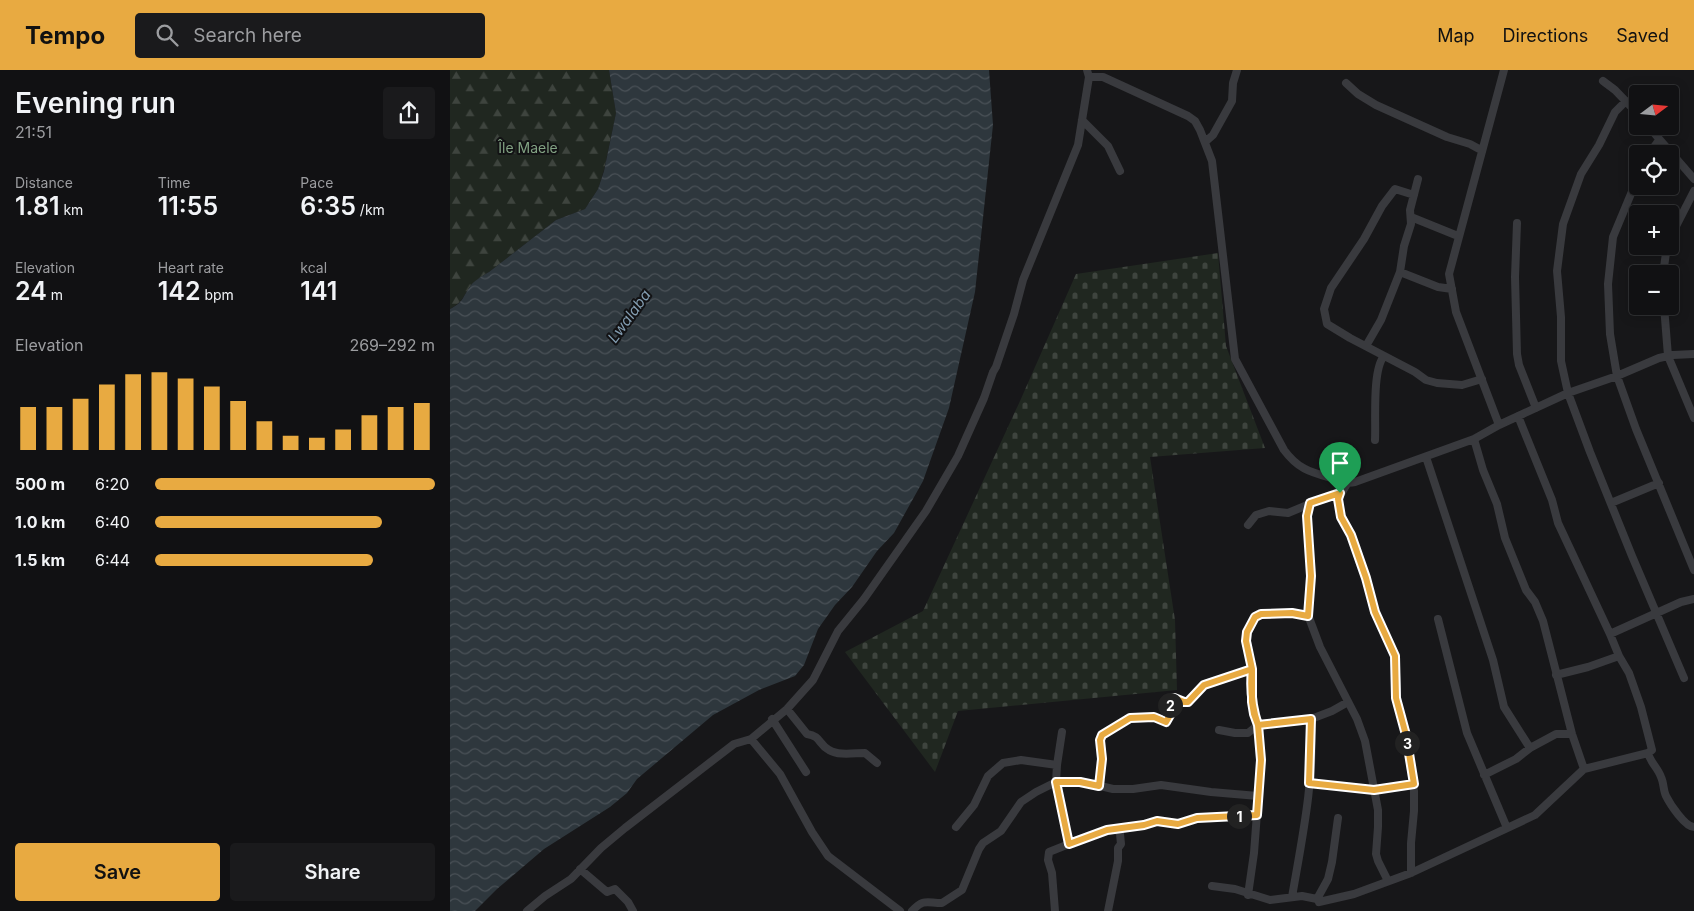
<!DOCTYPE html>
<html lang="en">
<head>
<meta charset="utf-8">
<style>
  body { margin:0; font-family:Inter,sans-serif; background:#1a1a1c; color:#f1f3f6; height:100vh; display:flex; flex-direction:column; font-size:19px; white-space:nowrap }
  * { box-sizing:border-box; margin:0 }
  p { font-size:16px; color:#9c9da0 }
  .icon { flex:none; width:28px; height:28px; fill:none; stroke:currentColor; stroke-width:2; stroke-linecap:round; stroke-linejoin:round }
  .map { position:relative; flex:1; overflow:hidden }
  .side { display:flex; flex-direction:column; background:#111113; width:450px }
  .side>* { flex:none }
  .needle { width:32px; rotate:74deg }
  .controls { position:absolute; left:1179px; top:15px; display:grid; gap:10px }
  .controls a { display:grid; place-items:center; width:50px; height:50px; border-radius:5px; background:#111113; box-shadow:0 2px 12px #0003,0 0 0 1px #303133; font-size:25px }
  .pin { position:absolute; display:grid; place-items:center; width:42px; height:42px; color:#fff; margin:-51px -21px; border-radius:50% 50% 50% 0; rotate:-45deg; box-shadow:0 0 5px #0007 }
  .pin .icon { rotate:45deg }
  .km { position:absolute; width:25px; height:25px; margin:-12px; border-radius:50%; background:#222; color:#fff; font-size:14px; line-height:25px; text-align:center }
  .round { display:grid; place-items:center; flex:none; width:52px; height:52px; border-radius:5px; background:#1a1a1c }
  .summary { display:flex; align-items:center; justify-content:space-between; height:85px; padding:0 15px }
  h1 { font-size:28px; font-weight:600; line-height:38px }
  .stats { display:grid; grid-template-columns:repeat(3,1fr); gap:8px; height:85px; padding:5px 15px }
  .stats div { display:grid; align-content:center }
  .stats b { font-size:25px; font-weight:600 }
  .stats small { font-size:14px; font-weight:400 }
  .stats p { font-size:14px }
  .chart { height:140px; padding:10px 15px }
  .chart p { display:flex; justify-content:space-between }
  .chart svg { width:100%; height:90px; margin-top:5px; stroke:#e8aa41; stroke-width:6 }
  .button { display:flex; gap:10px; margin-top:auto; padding:10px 15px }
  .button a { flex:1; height:58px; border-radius:5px; background:#e8aa41; color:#111; font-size:20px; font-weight:600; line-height:58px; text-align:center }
  .button a+a { background:#1a1a1c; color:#f1f3f6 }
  ul { padding:0 15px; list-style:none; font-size:16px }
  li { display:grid; grid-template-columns:80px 60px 1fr; align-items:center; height:38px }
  li i { height:12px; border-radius:6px; background:#e8aa41 }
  header { display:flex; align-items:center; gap:30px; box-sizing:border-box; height:70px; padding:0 25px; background:#e8aa41; color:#111 }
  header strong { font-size:24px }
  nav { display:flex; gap:28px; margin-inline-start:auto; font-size:18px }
  .search { width:350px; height:45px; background:#1a1a1c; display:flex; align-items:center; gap:12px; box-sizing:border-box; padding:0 18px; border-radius:5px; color:#9c9da0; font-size:19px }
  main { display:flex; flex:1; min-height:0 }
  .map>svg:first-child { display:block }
  .forest { fill:url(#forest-firs) }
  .cemetery { fill:url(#cemetery-stones) }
  .water { fill:url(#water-waves) }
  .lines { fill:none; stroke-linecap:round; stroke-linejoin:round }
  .minor { stroke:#393a3e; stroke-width:8 }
  .route-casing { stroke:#fff; stroke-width:10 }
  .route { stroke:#e8aa41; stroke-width:6 }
  .labels { text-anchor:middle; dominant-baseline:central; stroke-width:4; stroke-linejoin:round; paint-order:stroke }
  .park-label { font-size:14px; fill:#82a283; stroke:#121214 }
  .water-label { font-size:15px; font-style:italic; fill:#839db1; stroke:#121214 }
</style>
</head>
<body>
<header>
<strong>Tempo</strong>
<div class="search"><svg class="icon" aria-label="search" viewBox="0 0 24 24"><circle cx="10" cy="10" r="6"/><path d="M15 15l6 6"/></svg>Search here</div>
<nav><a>Map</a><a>Directions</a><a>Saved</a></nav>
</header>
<main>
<section class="side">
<div class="summary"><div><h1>Evening run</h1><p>21:51</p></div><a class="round"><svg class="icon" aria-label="share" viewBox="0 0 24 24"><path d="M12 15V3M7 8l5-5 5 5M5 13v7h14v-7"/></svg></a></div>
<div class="stats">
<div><p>Distance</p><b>1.81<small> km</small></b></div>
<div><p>Time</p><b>11:55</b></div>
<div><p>Pace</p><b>6:35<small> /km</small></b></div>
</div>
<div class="stats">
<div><p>Elevation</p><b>24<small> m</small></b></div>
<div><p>Heart rate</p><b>142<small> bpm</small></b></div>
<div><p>kcal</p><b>141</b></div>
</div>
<div class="chart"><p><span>Elevation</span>269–292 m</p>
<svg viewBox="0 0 160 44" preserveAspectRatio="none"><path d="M5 44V23M15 44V23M25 44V19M35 44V12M45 44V7M55 44V6M65 44V9M75 44V13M85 44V20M95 44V30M105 44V37M115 44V38M125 44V34M135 44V27M145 44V23M155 44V21"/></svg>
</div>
<ul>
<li><b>500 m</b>6:20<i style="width:100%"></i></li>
<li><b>1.0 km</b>6:40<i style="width:81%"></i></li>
<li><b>1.5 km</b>6:44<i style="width:78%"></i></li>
</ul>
<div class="button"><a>Save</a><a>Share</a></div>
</section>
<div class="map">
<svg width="1244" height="841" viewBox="0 0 1244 841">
  <defs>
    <pattern id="forest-firs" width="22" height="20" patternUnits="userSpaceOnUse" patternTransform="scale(1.25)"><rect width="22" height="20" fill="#202720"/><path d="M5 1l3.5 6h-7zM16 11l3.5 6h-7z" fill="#3e443e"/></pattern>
    <pattern id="cemetery-stones" width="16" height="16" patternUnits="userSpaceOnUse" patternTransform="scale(1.25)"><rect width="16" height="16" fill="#202720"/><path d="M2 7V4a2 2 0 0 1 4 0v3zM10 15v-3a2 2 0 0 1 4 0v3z" fill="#3e443e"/></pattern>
    <pattern id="water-waves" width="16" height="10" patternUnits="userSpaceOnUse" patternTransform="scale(1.25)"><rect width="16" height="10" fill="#2e373d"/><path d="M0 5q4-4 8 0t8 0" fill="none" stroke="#4a5157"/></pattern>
  </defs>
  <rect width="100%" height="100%" fill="#171719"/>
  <!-- forest -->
  <path class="forest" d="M0 0H159L166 43 154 100 148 119 135 139 106 150 39 202C32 206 24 211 19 218 12 229 12 232 0 239Z"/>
  <!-- cemetery -->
  <path class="cemetery" d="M768 183 776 276 815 378 700 387 725 550 727 620 508 641 485 702 395 582 473 541 570 331 626 204Z"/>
  <!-- water -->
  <path class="water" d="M159 0H539L543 55 525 222 499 338 473 411 444 463 427 481 402 517 385 535 368 559 354 595 345 606 309 620 263 645 187 709 177 723 160 737 94 779 47 819 25 841H0V239C12 233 12 229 19 218 23 211 32 206 39 202L106 150 135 139 148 119 154 101 166 43Z"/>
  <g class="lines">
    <!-- minor -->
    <path class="minor" d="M639 7H653L738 46 745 51 750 60 762 91 785 289 834 380C848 399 860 402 881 408 890 411 896 414 905 412L1024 369 1049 355 1118 323 1167 306 1209 288 1223 285 1244 284
      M1153 11 1165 20 1188 44
      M896 13 908 24 926 35 997 67 1020 74 1031 80
      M1176 31 1165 42 1149 75 1131 104 1113 154 1107 201 1111 247V291L1118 323 1140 382 1182 486 1234 608
      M632 50 658 76 670 101
      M1198 56 1244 109
      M755 72 763 65 782 31 783 13 787 0
      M1199 84 1209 70
      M1188 107 1163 167 1158 214 1160 264 1167 306 1186 359 1244 500
      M964 125 945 119 932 136 914 169 881 218 874 239 877 254 900 268 965 302 976 310 987 313 1012 315 1032 309
      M961 147 1008 166
      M1067 153 1065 207 1067 284 1069 295 1086 338
      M1220 168 1244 121
      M950 202 988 217 1002 219
      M1213 204 1217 176
      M1214 236 1218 286 1244 348
      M916 276 931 250 950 202 954 176 961 154 960 140 968 109
      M1049 355 1006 242 999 204 1054 0
      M1024 369 1033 400 1047 434 1055 468 1076 520 1085 532 1093 551 1122 664 1134 699
      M925 370C926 351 922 300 934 286
      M976 387 1043 590 1054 637 1080 678
      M897 414 888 429 891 447 901 465 916 509 925 542 945 586 947 619 946 628 956 665 964 721V741L961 773V803
      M860 433 857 446 861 506 858 545 870 577 907 649 915 671 928 740V757L926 784 928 791 938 811
      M1161 433 1209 413
      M798 455 806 445 819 441 838 443 879 426 890 423
      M988 549 1017 663 1057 758
      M1160 564 1231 532 1244 529
      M1106 605 1138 597 1169 586
      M337 639 357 664C371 666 368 674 379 680 389 686 404 683 415 683L427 693
      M322 649 356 702
      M769 660 785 663H798L808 655 861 649 882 641 898 632
      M301 669 330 704 362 762 378 786 450 841
      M1198 683C1200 692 1208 698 1211 707 1214 713 1213 720 1216 726 1220 734 1235 757 1244 757
      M1034 705 1066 689 1080 678 1106 664H1122
      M859 713 924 720 963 714
      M649 716 653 689 650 670 652 665 680 648 703 647 716 652 719 645 720 629 724 628 734 632H738L753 615 801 599
      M506 757 524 735 538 706 553 693 571 690 607 695
      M619 774 657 760 694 755 707 751 728 754 747 748 807 745
      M130 799 157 822 165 819 178 832 183 841
      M762 816 785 819 820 830 852 826 867 829 869 832
      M798 825 804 783 811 690 808 655 804 644 801 611V599L796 565 805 547 811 544 842 543 858 545
      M842 827C852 769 865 708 861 649
      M867 829 878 809 882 792 888 748
      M869 832 904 824 961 803 1085 745 1134 699 1198 683 1202 680 1191 637 1179 603 1169 586 1160 564 1108 453 1102 430 1068 346
      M77 841 95 826 121 809 151 778 175 758 284 674 301 669 337 639 363 610 388 561 414 529 476 441 508 386 534 328 543 302 546 297 564 244 573 210 628 75 639 7 637 0
      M462 841C474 828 477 833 492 833L512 820 529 779 533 773 551 761 571 732 586 722 606 712 638 713 663 719H683L711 715 761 722 808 726
      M605 841 602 803 598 790 599 782 619 774 606 712 607 695 612 662
      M658 841 668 791V778L671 774 670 764 667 759"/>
  </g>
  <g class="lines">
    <!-- route casing -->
    <g class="route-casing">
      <path id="route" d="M890 423 860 433 857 446 861 506 858 546 842 543 811 544 805 547 797 562 796 571 802 599V632L804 644 808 655 811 690 807 745 747 748 728 754 707 751 694 755 657 760 619 774 606 712H630L649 716 652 689 650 670 652 665 680 648 704 647 716 652 720 645V629L724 628 734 632H738L754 615 802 599C800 618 802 637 808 655L861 649 859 713 924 720 964 714 956 665 946 628 945 586 925 542 916 508 901 465 891 447 888 429 890 423"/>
    </g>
    <!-- route -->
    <use href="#route" class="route"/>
  </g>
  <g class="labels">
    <!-- park labels -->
    <g class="park-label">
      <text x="78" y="77">Île Maele</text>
    </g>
    <!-- water labels -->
    <g class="water-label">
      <text transform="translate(179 246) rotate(-54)">Lwalaba</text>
    </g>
  </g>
</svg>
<div class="controls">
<a><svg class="needle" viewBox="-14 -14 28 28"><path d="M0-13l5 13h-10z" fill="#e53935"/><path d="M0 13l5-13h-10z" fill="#9c9da0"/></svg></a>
<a><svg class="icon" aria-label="locate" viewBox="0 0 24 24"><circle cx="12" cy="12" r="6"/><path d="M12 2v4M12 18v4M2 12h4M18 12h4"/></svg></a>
<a>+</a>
<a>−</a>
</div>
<div class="pin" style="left:890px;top:423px;background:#1e9e55"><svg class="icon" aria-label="arrive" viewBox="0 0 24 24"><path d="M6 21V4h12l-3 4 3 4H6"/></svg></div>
<b class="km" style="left:789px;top:746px">1</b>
<b class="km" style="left:720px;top:635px">2</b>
<b class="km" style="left:957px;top:673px">3</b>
</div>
</main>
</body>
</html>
